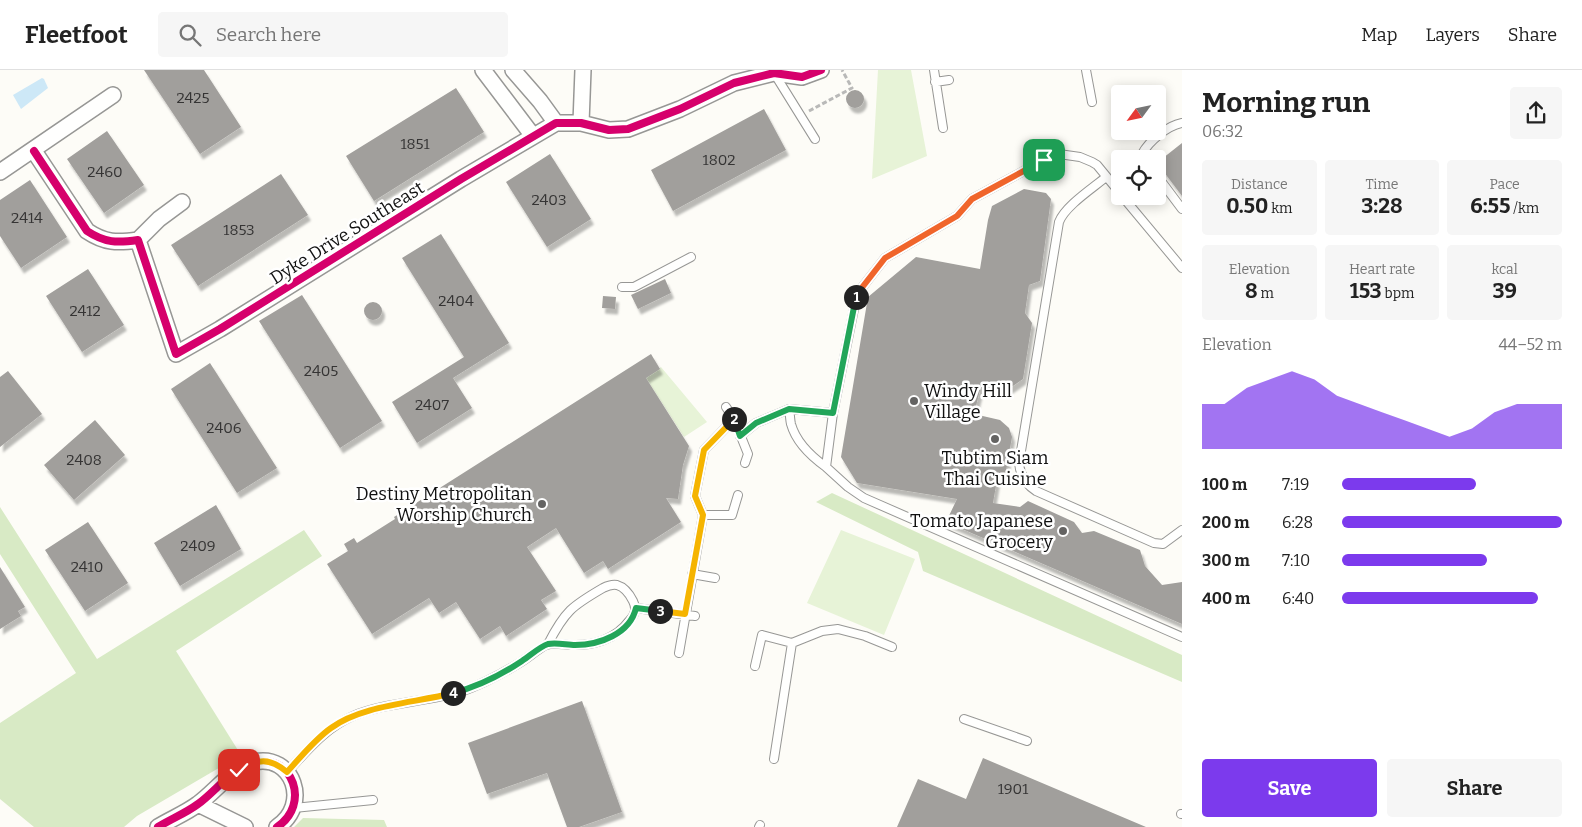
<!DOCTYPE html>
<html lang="en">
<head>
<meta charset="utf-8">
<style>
  body { margin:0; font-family:Bitter,serif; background:#f6f6f6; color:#222; height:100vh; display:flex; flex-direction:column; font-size:19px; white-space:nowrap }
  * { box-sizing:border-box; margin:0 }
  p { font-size:16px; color:#767676 }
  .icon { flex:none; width:28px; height:28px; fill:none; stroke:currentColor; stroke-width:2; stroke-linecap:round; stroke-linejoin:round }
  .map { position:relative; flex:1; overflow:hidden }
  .drawer { display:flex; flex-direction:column; background:#fff; width:400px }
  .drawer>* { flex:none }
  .needle { width:32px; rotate:237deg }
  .tools { position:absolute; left:1111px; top:15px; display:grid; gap:10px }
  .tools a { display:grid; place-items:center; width:55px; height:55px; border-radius:5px; background:#fff; box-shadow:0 2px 12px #0003; font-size:25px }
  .pin { position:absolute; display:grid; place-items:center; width:42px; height:42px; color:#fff; margin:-21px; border-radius:10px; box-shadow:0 2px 8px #0006 }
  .km { position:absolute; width:25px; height:25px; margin:-12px; border-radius:50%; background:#222; color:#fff; font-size:14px; line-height:25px; text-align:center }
  .round { display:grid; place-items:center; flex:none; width:52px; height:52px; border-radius:5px; background:#f6f6f6 }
  .overview { display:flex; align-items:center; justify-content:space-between; height:85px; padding:0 20px }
  h1 { font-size:28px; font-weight:700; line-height:38px }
  .figures { display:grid; grid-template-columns:repeat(3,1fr); gap:8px; height:85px; padding:5px 20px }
  .figures div { display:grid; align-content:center; border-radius:5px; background:#f6f6f6; text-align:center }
  .figures b { font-size:21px; font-weight:700 }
  .figures small { font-size:14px; font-weight:400 }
  .figures p { font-size:14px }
  .chart { height:140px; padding:10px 20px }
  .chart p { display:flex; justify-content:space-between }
  .chart svg { width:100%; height:90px; margin-top:5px; fill:#7c3aed; opacity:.7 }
  .primary-button { display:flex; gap:10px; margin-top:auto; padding:10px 20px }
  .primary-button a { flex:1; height:58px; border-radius:5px; background:#7c3aed; color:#fff; font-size:20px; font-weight:700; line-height:58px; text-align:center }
  .primary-button a+a { background:#f6f6f6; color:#222 }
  ul { padding:0 20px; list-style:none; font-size:16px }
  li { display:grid; grid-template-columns:80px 60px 1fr; align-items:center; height:38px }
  li i { height:12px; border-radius:6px; background:#7c3aed }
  header { display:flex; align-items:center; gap:30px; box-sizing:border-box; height:70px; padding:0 25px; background:#fff; border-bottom:1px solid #e0e0e0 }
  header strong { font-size:24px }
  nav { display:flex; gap:28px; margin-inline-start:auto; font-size:18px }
  .search { width:350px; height:45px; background:#f6f6f6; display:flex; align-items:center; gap:12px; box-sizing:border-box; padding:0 18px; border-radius:5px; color:#767676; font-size:19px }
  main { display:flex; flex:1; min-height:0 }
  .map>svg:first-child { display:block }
  .green { fill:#e7f3d7 }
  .forest { fill:#d8eac5 }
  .water { fill:#cde8f7 }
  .building { fill:#a19f9c; filter:url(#shadow) }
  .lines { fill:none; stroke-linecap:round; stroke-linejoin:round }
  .service-casing { stroke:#979795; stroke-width:10 }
  .minor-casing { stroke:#979795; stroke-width:18 }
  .path { stroke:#b9b9b8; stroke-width:3; stroke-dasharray:5 2.5; stroke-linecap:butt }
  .service { stroke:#fffffe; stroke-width:8 }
  .minor { stroke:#fffffe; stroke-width:15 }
  .cycleway-casing { stroke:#fff; stroke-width:11 }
  .cycleway { stroke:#d6006c; stroke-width:8 }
  .split-1-casing { stroke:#fff; stroke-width:10 }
  .split-2-casing { stroke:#fff; stroke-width:10 }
  .split-3-casing { stroke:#fff; stroke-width:10 }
  .split-4-casing { stroke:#fff; stroke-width:10 }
  .split-5-casing { stroke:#fff; stroke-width:10 }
  .split-1 { stroke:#f0652b; stroke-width:6 }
  .split-2 { stroke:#22a559; stroke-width:6 }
  .split-3 { stroke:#f5b400; stroke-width:6 }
  .split-4 { stroke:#22a559; stroke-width:6 }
  .split-5 { stroke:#f5b400; stroke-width:6 }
  .poi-dot { fill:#646362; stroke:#fff; stroke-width:2 }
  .labels { text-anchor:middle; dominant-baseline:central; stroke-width:5; stroke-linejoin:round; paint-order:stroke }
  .number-label { font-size:15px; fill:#353434 }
  .street-label { font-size:18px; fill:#111; stroke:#fff }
  .poi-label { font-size:18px; fill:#111; stroke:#fff; text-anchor:end }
</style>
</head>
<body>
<header>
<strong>Fleetfoot</strong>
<div class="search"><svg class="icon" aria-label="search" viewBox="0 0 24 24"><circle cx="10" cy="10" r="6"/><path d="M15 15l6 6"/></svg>Search here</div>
<nav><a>Map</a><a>Layers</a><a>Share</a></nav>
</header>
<main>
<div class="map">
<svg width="1182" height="757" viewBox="0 0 1182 757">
  <defs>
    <filter id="shadow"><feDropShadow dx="3" dy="5.5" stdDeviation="1" flood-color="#0004"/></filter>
  </defs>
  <rect width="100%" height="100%" fill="#fdfcf7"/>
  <!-- green -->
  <path class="green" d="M878 0H911L927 86 872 109Z
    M661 297 707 352 684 367 646 308Z
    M841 460 915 489 884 565 807 533Z"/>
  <!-- forest -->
  <path class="forest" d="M832 423 1182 585V612L923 501 918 482 816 432Z
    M0 437 97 589 304 460 322 486 176 581 241 685 137 746 124 757H34L0 729V653L76 603 0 484Z
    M303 748 384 750 387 757H294Z"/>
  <!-- water -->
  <path class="water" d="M42 8 44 9 48 18 21 39 13 25Z"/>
  <!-- building -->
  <path class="building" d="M144 0H204L241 57 200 84Z
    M456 18 484 62 374 131 346 86Z
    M846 29a9 9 0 1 1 18 0a9 9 0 1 1-18 0Z
    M764 39 786 80 673 141 651 100Z
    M107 61 144 115 104 143 67 89Z
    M1182 73V126L1158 94V92Z
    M550 84 591 149 547 177 506 112Z
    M281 104 308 145 198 216 171 175Z
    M30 110 67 167 21 198 0 166V130Z
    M1024 119 1046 123 1051 129 1040 211 1029 215 1025 243 1032 253 1023 309 1010 318 981 316 974 344 1000 350 1009 358 1012 367 1005 407 997 410 993 433 1020 437 1028 431 1074 452 1082 463 1094 461 1140 480 1145 496 1162 515 1182 512V554L946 452 957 429 857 413 841 387 868 227 916 187 980 199 988 150 992 136Z
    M441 164 509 273 453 308 472 338 417 373 392 332 464 287 402 188Z
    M88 199 124 255 82 282 46 226Z
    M665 209 671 223 638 239 631 225Z
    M302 225 382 351 340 378 259 251Z
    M603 226 616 227 615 239 602 238Z
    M364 241a9 9 0 1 1 18 0a9 9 0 1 1-18 0Z
    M651 284 660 299 646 308 689 376 683 395 678 429 666 428 681 452 608 499 603 491 584 503 556 458 527 477 556 521 541 530 547 539 506 566 500 556 480 569 456 532 439 543 429 528 372 564 327 494 348 481 344 474 354 468 357 473 395 449 394 447Z
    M210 293 277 398 237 423 171 319Z
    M8 301 42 344 0 377V307Z
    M95 350 125 385 74 430 44 395Z
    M216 435 241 479 180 516 154 473Z
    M88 452 128 513 85 541 45 480Z
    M0 497 25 537 18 541 21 546 0 559Z
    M582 631 622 742 579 757H567L547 703 487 724 468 673Z
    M983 688 1146 757H897L918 709 966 729Z"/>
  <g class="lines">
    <!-- service casing -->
    <g class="service-casing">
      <path id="service" d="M934 0 943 58
        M1086 0 1092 32
        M774 3 815 69
        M935 12 949 10
        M1144 89 1142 84C1149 71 1167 56 1182 53
        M1106 107C1093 118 1065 136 1059 152L1019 393C1020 405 1025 414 1036 421L1154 473 1163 474 1182 460
        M1158 107 1182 139
        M1122 126 1182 198
        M622 217H634L691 187
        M726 337 734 349 748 384 745 393
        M789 339C790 344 790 350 791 354 796 372 812 387 826 397L833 343 857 224 885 188 957 146 972 129 1044 90 1059 84 1080 87 1092 92 1097 95 1120 123
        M740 366 756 353 789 339 833 343
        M826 397 848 417 864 428 1182 567
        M703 445H732L738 425
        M692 504 715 508
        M636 538 695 546
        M679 583 703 445 695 426 704 380 734 349
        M755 596 762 565 792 573 822 561 838 559 865 566 892 577
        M964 649 1027 671
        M774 689 792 573
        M287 702C307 681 325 658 353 646 386 632 428 632 463 621 483 614 503 603 521 592 529 587 537 580 546 575 554 572 564 575 572 575 593 576 616 569 629 551 635 545 637 539 633 531 630 525 624 517 617 515 612 514 607 516 603 518 572 536 565 541 548 574
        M294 738 373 730
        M1181 744H1182
        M759 757 760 755"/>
    </g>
    <!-- minor casing -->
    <g class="minor-casing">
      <path id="minor" d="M483 0 533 66
        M513 0 540 31 556 53
        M581 53 583 0
        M34 81 87 161C105 173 117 173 138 170L176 284 220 259 461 109 556 53H581L609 60 628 59 680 39 734 13 774 3 802 7 821 0
        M0 102 113 25
        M138 170 159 149 182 132
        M198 734 245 757
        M158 757C171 749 186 743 198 734 215 722 233 697 254 692 293 683 311 735 277 757"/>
    </g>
    <!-- path -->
    <path class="path" d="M809 41 852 18 842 0"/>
    <!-- service -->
    <use href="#service" class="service"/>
    <!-- minor -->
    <use href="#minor" class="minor"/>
    <!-- cycleway casing -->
    <g class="cycleway-casing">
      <path id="cycleway" d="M34 81 87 161C105 173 117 173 138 170L176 284 220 259 461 109 556 53H581L609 60 628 59 680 39 734 13 774 3 802 7 821 0
        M158 757C171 749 186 743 198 734 215 722 233 697 254 692 293 683 311 735 277 757"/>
    </g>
    <!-- cycleway -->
    <use href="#cycleway" class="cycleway"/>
  </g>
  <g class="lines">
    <!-- split-1 casing -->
    <g class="split-1-casing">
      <path id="split-1" d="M856 227 857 224 885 188 957 146 972 129 1044 90"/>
    </g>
    <!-- split-2 casing -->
    <g class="split-2-casing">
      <path id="split-2" d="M734 349 740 366 756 353 789 339 833 343 856 227"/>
    </g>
    <!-- split-3 casing -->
    <g class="split-3-casing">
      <path id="split-3" d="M660 541 685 544 703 445 695 426 704 380 734 349"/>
    </g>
    <!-- split-4 casing -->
    <g class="split-4-casing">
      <path id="split-4" d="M453 623C477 617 501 605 522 591 530 586 539 577 548 574 556 572 567 575 575 575 599 575 630 564 636 538L660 541"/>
    </g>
    <!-- split-5 casing -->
    <g class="split-5-casing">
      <path id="split-5" d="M239 700C258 689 269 687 287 702 301 687 314 670 331 658 362 635 415 633 453 623"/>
    </g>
    <!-- split-1 -->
    <use href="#split-1" class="split-1"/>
    <!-- split-2 -->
    <use href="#split-2" class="split-2"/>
    <!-- split-3 -->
    <use href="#split-3" class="split-3"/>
    <!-- split-4 -->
    <use href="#split-4" class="split-4"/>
    <!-- split-5 -->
    <use href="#split-5" class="split-5"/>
  </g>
  <!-- markers -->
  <g class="poi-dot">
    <circle cx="914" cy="331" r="5"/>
    <circle cx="995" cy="369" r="5"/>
    <circle cx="542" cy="434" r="5"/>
    <circle cx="1063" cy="461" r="5"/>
  </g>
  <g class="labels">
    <!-- number labels -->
    <g class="number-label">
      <text x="193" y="28">2425</text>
      <text x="415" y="74">1851</text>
      <text x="719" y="90">1802</text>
      <text x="105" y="102">2460</text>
      <text x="549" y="130">2403</text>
      <text x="27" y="148">2414</text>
      <text x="239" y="160">1853</text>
      <text x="456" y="231">2404</text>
      <text x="85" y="241">2412</text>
      <text x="321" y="301">2405</text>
      <text x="432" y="335">2407</text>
      <text x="224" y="358">2406</text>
      <text x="84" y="390">2408</text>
      <text x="198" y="476">2409</text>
      <text x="87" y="497">2410</text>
      <text x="1013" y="719">1901</text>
    </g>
    <!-- street labels -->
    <g class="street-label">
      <text transform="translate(347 163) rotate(-32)">Dyke Drive Southeast</text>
    </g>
    <!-- poi labels -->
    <g class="poi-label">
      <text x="924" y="321" text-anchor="start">Windy Hill<tspan x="924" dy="21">Village</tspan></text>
      <text x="995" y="388" text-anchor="middle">Tubtim Siam<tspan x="995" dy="21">Thai Cuisine</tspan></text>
      <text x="532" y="424">Destiny Metropolitan<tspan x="532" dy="21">Worship Church</tspan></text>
      <text x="1053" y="451">Tomato Japanese<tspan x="1053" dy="21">Grocery</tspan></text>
    </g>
  </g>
</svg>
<div class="tools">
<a><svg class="needle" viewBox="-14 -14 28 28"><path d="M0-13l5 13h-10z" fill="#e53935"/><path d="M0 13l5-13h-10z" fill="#767676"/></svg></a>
<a><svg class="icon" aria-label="locate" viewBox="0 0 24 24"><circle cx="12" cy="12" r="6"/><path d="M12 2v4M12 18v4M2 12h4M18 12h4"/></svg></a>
</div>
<div class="pin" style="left:1044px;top:90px;background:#1e9e55"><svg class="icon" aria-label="arrive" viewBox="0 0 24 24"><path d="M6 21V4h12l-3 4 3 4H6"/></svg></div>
<div class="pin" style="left:239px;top:700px;background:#d93025"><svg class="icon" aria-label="check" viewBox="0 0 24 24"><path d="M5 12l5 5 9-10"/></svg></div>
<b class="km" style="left:856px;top:227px">1</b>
<b class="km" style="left:734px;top:349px">2</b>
<b class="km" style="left:660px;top:541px">3</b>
<b class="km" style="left:453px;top:623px">4</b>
</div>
<section class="drawer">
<div class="overview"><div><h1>Morning run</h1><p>06:32</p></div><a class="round"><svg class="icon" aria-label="share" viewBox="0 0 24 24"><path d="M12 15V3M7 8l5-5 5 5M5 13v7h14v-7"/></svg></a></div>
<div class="figures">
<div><p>Distance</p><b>0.50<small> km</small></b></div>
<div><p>Time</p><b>3:28</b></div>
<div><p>Pace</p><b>6:55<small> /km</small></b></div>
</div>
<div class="figures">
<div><p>Elevation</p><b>8<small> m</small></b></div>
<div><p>Heart rate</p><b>153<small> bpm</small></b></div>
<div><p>kcal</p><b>39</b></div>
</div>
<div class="chart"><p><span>Elevation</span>44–52 m</p>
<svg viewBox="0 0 160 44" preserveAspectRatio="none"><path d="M0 44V22L10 22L20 14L30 10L40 6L50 10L60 18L70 22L80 26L90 30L100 34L110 38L120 34L130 26L140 22L150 22L160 22V44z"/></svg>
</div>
<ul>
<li><b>100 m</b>7:19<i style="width:61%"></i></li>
<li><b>200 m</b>6:28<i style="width:100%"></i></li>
<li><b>300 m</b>7:10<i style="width:66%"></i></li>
<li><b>400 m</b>6:40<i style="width:89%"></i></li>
</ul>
<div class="primary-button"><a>Save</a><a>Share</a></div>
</section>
</main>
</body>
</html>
